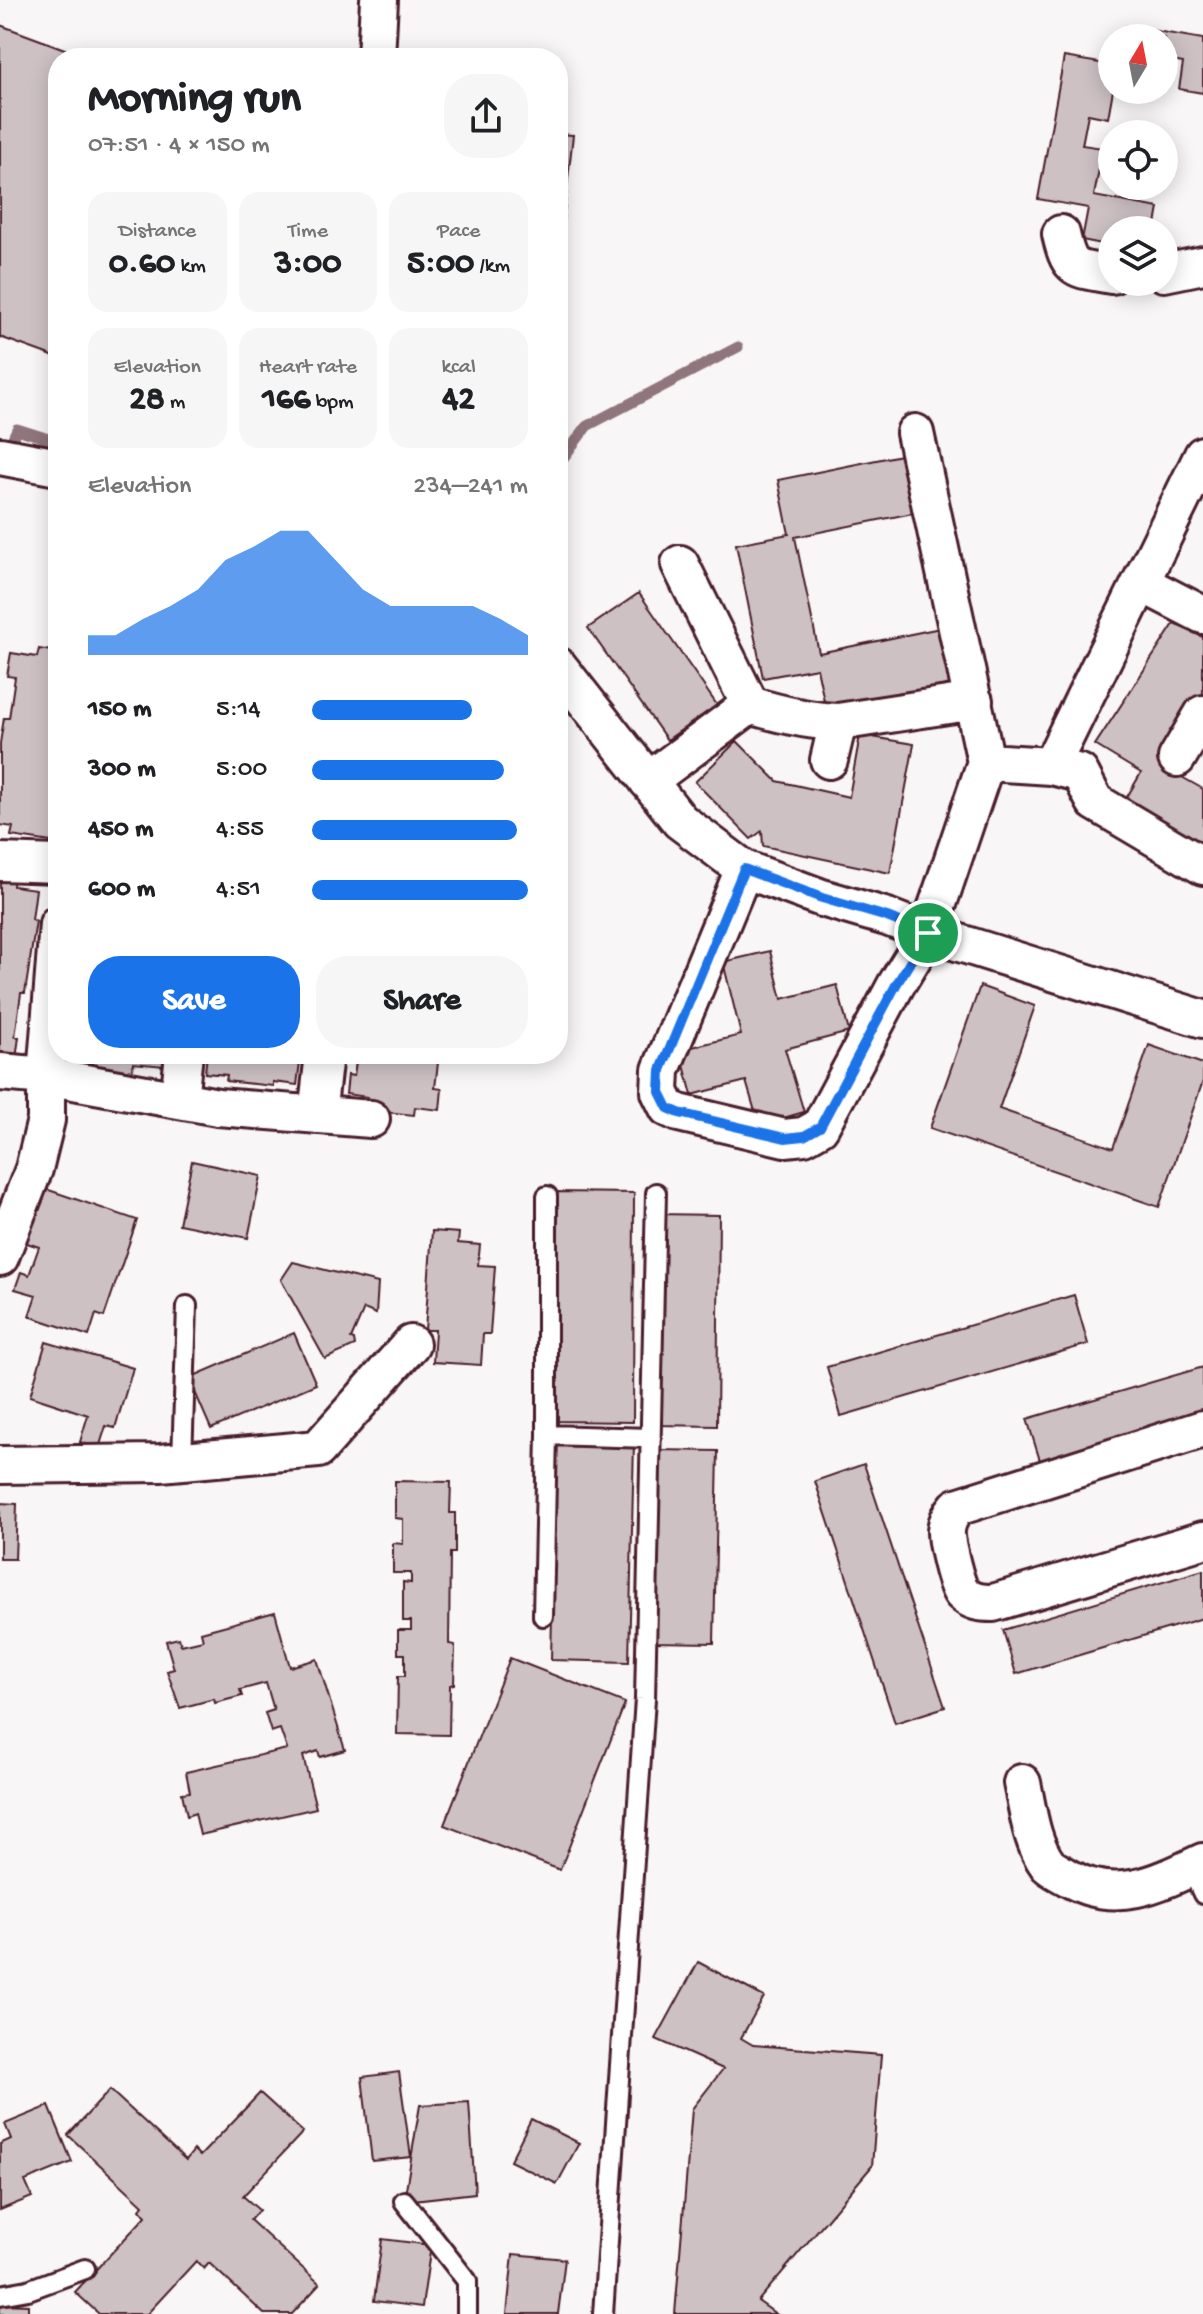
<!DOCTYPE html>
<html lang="en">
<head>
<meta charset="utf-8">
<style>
  body { margin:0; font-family:"Gochi Hand",sans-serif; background:#f6f6f6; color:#202124; height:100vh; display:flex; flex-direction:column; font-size:30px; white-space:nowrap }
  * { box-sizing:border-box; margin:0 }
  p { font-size:26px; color:#757577 }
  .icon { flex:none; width:44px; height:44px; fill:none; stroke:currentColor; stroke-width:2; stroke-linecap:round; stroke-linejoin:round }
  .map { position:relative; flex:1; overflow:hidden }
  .drawer { position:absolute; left:48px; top:48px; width:520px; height:1016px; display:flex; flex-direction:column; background:#fff; border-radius:32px; box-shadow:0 4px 20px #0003 }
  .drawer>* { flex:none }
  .needle { width:52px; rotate:10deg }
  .fabs { position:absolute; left:1098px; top:24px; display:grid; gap:16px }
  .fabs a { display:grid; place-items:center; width:80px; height:80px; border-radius:50%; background:#fff; box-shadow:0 4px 20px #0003; font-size:40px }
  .pin { position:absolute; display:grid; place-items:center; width:68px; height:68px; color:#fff; margin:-34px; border:4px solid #fff; border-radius:50%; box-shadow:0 2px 8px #0007 }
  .round { display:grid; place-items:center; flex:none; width:84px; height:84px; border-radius:32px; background:#f6f6f6 }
  .headline { display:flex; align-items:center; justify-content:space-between; height:136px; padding:0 40px }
  h1 { font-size:44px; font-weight:800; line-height:60px }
  .figures { display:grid; grid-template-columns:repeat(3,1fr); gap:12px; height:136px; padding:8px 40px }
  .figures div { display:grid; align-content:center; border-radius:20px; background:#f6f6f6; text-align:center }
  .figures b { font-size:34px; font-weight:800 }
  .figures small { font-size:22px; font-weight:400 }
  .figures p { font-size:22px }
  .chart { height:224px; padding:16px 40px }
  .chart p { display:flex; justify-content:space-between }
  .chart svg { width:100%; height:144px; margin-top:8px; fill:#1a73e8; opacity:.7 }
  .button { display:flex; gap:16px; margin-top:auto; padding:16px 40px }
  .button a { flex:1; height:92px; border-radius:32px; background:#1a73e8; color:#fff; font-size:32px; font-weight:800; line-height:92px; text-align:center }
  .button a+a { background:#f6f6f6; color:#202124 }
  ul { padding:0 40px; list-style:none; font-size:26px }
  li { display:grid; grid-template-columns:128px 96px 1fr; align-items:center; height:60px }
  li i { height:20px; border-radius:10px; background:#1a73e8 }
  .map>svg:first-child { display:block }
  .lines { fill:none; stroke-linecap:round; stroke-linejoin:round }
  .stream { stroke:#8f747b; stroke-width:11 }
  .building { fill:#cdc1c4; stroke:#4a1f2b; stroke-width:2 }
  .lane-casing { stroke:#4a1f2b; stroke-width:24 }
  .street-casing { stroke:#4a1f2b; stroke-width:42 }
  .lane { stroke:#fff; stroke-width:18 }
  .street { stroke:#fff; stroke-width:36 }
  .route-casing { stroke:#fff; stroke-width:16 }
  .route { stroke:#1a73e8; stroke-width:10 }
</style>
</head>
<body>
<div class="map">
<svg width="1203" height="2314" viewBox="0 0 1203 2314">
  <rect width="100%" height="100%" fill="#f8f6f7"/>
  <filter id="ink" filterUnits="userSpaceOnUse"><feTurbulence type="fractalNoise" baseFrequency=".0125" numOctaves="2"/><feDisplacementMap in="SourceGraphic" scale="16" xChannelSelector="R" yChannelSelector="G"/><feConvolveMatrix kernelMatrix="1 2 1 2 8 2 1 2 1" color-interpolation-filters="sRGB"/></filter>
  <g filter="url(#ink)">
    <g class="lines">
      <!-- stream -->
      <path class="stream" d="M7 451 17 429 58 442
        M558 465 587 426 738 347"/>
    </g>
    <!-- building -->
    <path class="building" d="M0 25 89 58H58V358L0 337Z
      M1127 26 1203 39V93L1179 89 1183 63 1172 61 1167 87 1164 86V38H1125Z
      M1064 57 1112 65 1113 90 1108 118 1088 114 1082 145 1103 148 1094 196 1159 208 1155 230H1112V246L1082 240 1088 208 1038 199Z
      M558 134 573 135 560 248H558Z
      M906 454 918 512 795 537 819 653 950 626 961 682 826 710 817 668 763 678 736 544 789 534 778 480Z
      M639 593 717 705 667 740 588 628Z
      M1174 624 1203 637V702L1164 767 1203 789V857L1120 809 1141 773 1095 745Z
      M39 649 58 652V843L11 836 13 827 0 825V743L4 718H9L15 677 7 676 11 653 37 657Z
      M860 735 914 744 890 873 763 846 762 831 751 839 695 782 737 741 777 781 849 797Z
      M0 875 14 876 13 886 36 889 32 920 36 921 25 993H21L15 1037H19L16 1059 0 1057Z
      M770 951 782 999 837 985 849 1032 785 1049 804 1112 759 1125 746 1081 692 1095 680 1050 741 1035 723 962Z
      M980 986 1035 1006 999 1109 1113 1148 1149 1045 1203 1064V1081L1159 1207 930 1128Z
      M68 1054H165L164 1066 133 1063 132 1071 91 1066 92 1058Z
      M207 1054H301L297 1085 273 1082V1086L226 1081 227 1075 205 1073Z
      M357 1054H439L435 1088 442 1089 440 1110 415 1107 414 1115 366 1110 368 1097 346 1094 348 1075 354 1076Z
      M192 1161 261 1176 248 1238 179 1224Z
      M40 1187 137 1220 104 1317 96 1314 89 1336 29 1316 36 1295 15 1289 21 1272 29 1275 39 1247 21 1241Z
      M554 1192 634 1193 633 1422 554 1421Z
      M656 1214 719 1215 717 1426 654 1425Z
      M432 1231 459 1233 458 1243 480 1245 478 1265 495 1266 490 1334H483L481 1365 433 1362 435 1330H425Z
      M293 1262 378 1283 376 1314 364 1309 351 1339 354 1340 355 1346 325 1359 281 1280Z
      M1074 1295 1088 1344 841 1416 827 1367Z
      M294 1333 316 1384 211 1429 189 1378Z
      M46 1342 133 1368 115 1428 106 1426 99 1448 80 1442 88 1415 30 1396Z
      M1203 1367V1420L1042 1467 1027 1419Z
      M556 1439 634 1441 629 1662 551 1660Z
      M656 1450 718 1451 714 1643 652 1642Z
      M864 1464 945 1707 895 1723 815 1481Z
      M395 1481 451 1482 450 1513H455V1553H450L449 1644 455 1645 454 1684 450 1685 449 1735 397 1734 398 1676H405V1654H398V1630H411V1621H403V1582L411 1583V1573H393V1543L403 1544V1519L395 1518Z
      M0 1503 17 1504 15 1559H0Z
      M1203 1570V1618L1016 1674 1003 1630Z
      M275 1612 290 1667 317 1659 345 1750 320 1757 318 1751 303 1756 316 1808 200 1835 195 1813 187 1816 182 1793 190 1792 186 1772 287 1749 280 1729 271 1732 265 1713 274 1710 266 1683 240 1690 242 1696 215 1703 214 1699 180 1708 167 1671 174 1669 166 1641 179 1638 181 1645 203 1640 201 1632Z
      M510 1658 625 1703 560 1870 444 1825Z
      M698 1962 764 1997 741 2038 753 2045 881 2055 872 2166 758 2301 776 2314H675L692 2109 723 2069 656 2039Z
      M399 2072 411 2157 372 2161 362 2077Z
      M110 2090 186 2160 194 2150 200 2156 260 2093 303 2132 243 2196 259 2210 250 2220 320 2284 292 2314H264L209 2263 204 2269 196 2261 147 2314H99L75 2292 146 2216 140 2209 143 2205 68 2135Z
      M469 2102 475 2193 404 2201 420 2105Z
      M49 2106 72 2162 25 2181 32 2197 0 2210V2144L11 2139 5 2124Z
      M531 2119 579 2143 557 2184 510 2161Z
      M382 2239 431 2245 422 2307 374 2301Z
      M513 2254 565 2259 558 2314H507Z
      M0 2304 28 2305V2314H0Z"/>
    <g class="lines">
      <!-- lane casing -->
      <g class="lane-casing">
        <path id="lane" d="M547 1435 651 1438
          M182 1461 187 1306
          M543 1616 547 1435V1196
          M1191 1868 1203 1894
          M404 2201 467 2281V2314
          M0 2295 28 2290 85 2269
          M603 2314 645 1699 656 1193"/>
      </g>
      <!-- street casing -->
      <g class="street-casing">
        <path id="street" d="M376 58 379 0
          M1061 234C1070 273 1075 268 1112 275
          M1164 273 1203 265
          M915 433 986 762
          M0 456 58 467
          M680 564 750 705
          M1141 583 1203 615
          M558 666 680 821 744 869 822 898 887 917 928 933 1203 1019
          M1177 758 1203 714
          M829 760 838 722
          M1051 766 1080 773 1095 802 1203 866
          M648 781 750 705C779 714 808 721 838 722L974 701
          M0 862 58 864
          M744 869 661 1070 660 1092 668 1108 679 1113 785 1138 804 1136 820 1127 896 985 928 933 986 762 1051 766 1203 455
          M0 1072 46 1076 218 1107 371 1119
          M179 1099 184 1054
          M317 1115 324 1054
          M0 1257 34 1169 46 1120V1076L58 924
          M1203 1429 957 1507C951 1514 947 1521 946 1530 945 1540 956 1587 962 1593 971 1602 981 1603 993 1603L1203 1540
          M0 1465 160 1463 318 1449 411 1344
          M1022 1783C1028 1810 1031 1842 1048 1865 1053 1870 1063 1874 1069 1878 1116 1905 1159 1883 1203 1862"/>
      </g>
      <!-- lane -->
      <use href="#lane" class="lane"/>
      <!-- street -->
      <use href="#street" class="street"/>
    </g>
  </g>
  <g class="lines" filter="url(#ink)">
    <!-- route casing -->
    <g class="route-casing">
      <path id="route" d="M744 869 822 898 887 917 928 933 896 985 820 1127 804 1136 785 1138 679 1113 668 1108 660 1092 661 1070Z"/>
    </g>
    <!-- route -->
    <use href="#route" class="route"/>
  </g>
</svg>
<div class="fabs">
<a><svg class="needle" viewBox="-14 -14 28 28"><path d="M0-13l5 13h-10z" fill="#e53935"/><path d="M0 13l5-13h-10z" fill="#757577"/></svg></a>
<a><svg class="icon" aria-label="locate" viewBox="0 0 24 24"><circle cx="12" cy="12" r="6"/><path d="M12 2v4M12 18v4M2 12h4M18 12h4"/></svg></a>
<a><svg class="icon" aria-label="layers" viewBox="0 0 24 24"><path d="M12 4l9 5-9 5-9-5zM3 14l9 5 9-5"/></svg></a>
</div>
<div class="pin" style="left:928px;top:933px;background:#1e9e55"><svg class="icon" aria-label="arrive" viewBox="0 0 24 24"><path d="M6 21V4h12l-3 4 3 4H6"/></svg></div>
<section class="drawer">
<div class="headline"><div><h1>Morning run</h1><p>07:51 · 4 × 150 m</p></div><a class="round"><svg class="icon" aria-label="share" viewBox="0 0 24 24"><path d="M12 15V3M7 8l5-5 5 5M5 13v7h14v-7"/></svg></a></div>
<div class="figures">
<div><p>Distance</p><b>0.60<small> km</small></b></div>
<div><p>Time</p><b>3:00</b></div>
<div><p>Pace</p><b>5:00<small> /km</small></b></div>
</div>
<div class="figures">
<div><p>Elevation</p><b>28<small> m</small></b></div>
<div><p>Heart rate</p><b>166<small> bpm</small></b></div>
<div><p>kcal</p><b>42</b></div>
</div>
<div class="chart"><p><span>Elevation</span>234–241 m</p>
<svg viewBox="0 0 160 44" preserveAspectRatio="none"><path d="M0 44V38L10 38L20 33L30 29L40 24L50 15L60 11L70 6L80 6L90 15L100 24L110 29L120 29L130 29L140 29L150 33L160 38V44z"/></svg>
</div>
<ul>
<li><b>150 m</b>5:14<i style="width:74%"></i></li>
<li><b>300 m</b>5:00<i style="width:89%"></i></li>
<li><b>450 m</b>4:55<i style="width:95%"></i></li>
<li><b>600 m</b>4:51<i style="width:100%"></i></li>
</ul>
<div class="button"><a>Save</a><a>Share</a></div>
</section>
</div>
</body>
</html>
